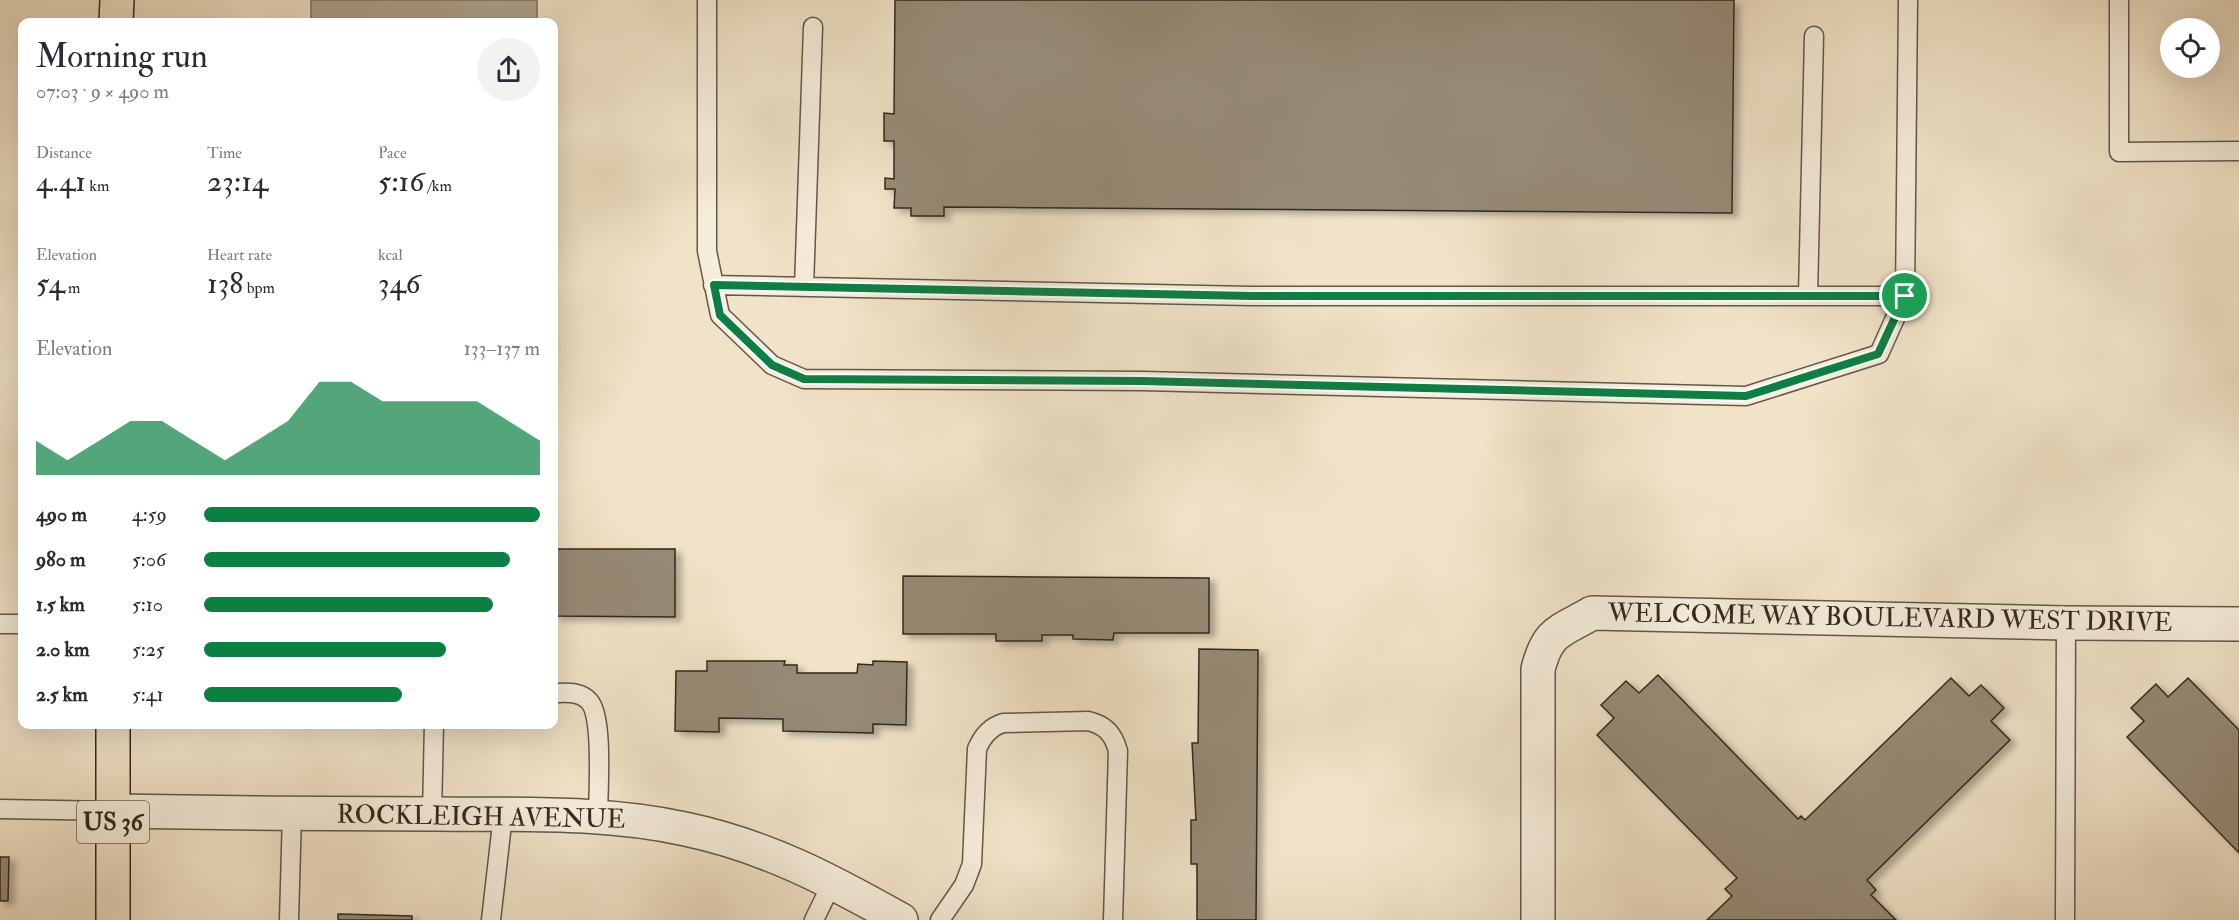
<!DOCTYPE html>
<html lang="en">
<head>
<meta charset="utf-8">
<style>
  body { margin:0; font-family:"IM FELL Double Pica",serif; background:#f2f2f3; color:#2b2b33; height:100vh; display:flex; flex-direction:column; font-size:22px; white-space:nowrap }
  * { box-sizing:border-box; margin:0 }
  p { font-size:20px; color:#7c7c81 }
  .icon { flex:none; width:33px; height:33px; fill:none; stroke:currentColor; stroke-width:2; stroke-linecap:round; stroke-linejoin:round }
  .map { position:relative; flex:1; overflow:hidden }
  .sheet { position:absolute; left:18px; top:18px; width:540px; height:711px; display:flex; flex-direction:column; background:#fff; border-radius:12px; box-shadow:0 6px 24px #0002 }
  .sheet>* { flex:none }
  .tools { position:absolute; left:2160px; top:18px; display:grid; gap:12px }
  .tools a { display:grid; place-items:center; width:60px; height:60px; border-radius:50%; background:#fff; box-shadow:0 6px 24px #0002; font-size:30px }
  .pin { position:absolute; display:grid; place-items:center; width:51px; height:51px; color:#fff; margin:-26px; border:3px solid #fff; border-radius:50%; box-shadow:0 2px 6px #0007 }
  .round { display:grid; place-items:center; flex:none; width:63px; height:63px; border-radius:32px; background:#f2f2f3 }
  .headline { display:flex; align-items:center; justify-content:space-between; height:102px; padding:0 18px }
  h1 { font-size:33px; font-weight:600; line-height:45px }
  .metrics { display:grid; grid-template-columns:repeat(3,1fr); gap:9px; height:102px; padding:6px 18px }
  .metrics div { display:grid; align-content:center }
  .metrics b { font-size:30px; font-weight:600 }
  .metrics small { font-size:16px; font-weight:400 }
  .metrics p { font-size:16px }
  .chart { height:168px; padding:12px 18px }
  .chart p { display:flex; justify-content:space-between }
  .chart svg { width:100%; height:108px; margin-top:6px; fill:#0b8043; opacity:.7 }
  ul { padding:0 18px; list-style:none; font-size:20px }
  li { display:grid; grid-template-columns:96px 72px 1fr; align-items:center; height:45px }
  li i { height:15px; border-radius:8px; background:#0b8043 }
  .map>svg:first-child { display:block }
  .water { fill:#b0a48e; stroke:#7e7361; stroke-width:1.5 }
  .building { fill:#968a76; stroke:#33291e; stroke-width:1.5; filter:url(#shadow) }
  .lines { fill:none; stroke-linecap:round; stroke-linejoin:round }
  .service-casing { stroke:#625848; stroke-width:21 }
  .minor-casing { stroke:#625848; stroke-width:36 }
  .primary-casing { stroke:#33291e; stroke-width:36 }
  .service { stroke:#f6eddb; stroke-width:18 }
  .minor { stroke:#f6eddb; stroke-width:33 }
  .primary { stroke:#f1e3c8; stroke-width:33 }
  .route-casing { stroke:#fff; stroke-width:12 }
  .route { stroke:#0b8043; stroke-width:8 }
  .labels { text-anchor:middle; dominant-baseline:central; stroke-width:6; stroke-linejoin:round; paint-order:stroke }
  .shield { fill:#f6eddb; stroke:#6e6457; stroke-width:1.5 }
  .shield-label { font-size:24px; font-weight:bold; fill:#33291e }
  .street-label { font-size:26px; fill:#33291e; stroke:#f6eddb }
</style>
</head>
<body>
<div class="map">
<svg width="2239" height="920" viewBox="0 0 2239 920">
  <defs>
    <filter id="shadow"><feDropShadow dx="6" dy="4" stdDeviation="3" flood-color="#0004"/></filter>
  </defs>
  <rect width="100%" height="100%" fill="#f1e3c8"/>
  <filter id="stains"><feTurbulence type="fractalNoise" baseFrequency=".00333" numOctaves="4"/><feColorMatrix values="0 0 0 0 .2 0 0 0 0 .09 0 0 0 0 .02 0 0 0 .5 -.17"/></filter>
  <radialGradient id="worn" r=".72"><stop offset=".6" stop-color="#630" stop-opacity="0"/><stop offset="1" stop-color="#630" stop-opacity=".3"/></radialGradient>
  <!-- water -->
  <path class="water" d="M311 0H537V22H311Z"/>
  <!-- building -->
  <path class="building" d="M895 0H1734L1732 213 944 207V216H911V208H894L895 189H885V178L894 179V141H884V113L894 114Z
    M554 549H675V617L554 616Z
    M903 576 1209 578V633H1114L1113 640 1073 639V635H1042V641H996V634H903Z
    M1199 649 1258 650 1256 920H1197V864H1191V820H1196L1192 743H1198Z
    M707 661H785L784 665H797V673H857L858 664 873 665V661L907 662 906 725 873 724V733L783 731V719L719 718V732L675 731 676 671H707Z
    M1658 675 1798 819 1801 816 1805 820 1951 678 1969 696 1981 685 2004 708 1991 721 2010 740 1867 880 1876 890 1871 895 1896 920H1707L1732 896 1725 889 1737 878 1597 735 1614 718 1601 705 1626 681 1639 693Z
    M2188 678 2239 730V853L2127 737 2144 721 2131 708 2156 684 2168 697Z
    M0 857H9L8 901H0Z
    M338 914 412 916V920H338Z"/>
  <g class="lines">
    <!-- service casing -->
    <g class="service-casing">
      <path id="service" d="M707 0V251L720 315 772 365 804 379 1143 381 1746 396 1879 354 1905 296 1908 0
        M2119 0V152L2239 151
        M713 285 1251 296H1905
        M804 287 813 27
        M1808 296 1814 36
        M0 624H22
        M554 693C566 693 580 691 589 701 604 717 598 792 598 817
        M0 809 113 811
        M432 814 434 724
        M289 920 292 813
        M491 920 503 815
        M814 920 833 881
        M940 920 964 885 972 864 977 749C982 737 990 727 1003 723L1088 721C1105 725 1113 733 1118 751L1113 920
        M2065 920 2066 623"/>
    </g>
    <!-- minor casing -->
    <g class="minor-casing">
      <path id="minor" d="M113 811C221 813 328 814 436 814 519 815 603 811 685 829 766 846 830 880 901 920
        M1538 920V669C1548 630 1560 632 1592 613L2066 623 2239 624"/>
    </g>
    <!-- primary casing -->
    <g class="primary-casing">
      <path id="primary" d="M116 22 117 0
        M113 920V724"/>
    </g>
    <!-- service -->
    <use href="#service" class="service"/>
    <!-- minor -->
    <use href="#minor" class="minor"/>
    <!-- primary -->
    <use href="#primary" class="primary"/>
  </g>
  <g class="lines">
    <!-- route casing -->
    <g class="route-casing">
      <path id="route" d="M714 285 1251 296H1905L1878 354 1746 396 1143 381 804 379 772 365 720 315Z"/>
    </g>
    <!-- route -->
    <use href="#route" class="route"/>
  </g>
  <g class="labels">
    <!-- shield labels -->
    <rect class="shield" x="77" y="801" width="72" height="42" rx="4.5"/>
    <g class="shield-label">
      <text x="113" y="822">US 36</text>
    </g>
    <!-- street labels -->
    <g class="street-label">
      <text transform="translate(1890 618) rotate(1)">WELCOME WAY BOULEVARD WEST DRIVE</text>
      <text transform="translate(481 817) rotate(1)">ROCKLEIGH AVENUE</text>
    </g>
  </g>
  <rect width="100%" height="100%" filter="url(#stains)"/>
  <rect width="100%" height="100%" fill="url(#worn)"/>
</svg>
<div class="tools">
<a><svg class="icon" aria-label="locate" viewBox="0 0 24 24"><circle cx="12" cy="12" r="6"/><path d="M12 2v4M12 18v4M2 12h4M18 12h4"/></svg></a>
</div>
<div class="pin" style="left:1905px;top:296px;background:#1e9e55"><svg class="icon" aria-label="arrive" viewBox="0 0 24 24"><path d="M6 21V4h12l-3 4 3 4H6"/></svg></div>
<section class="sheet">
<div class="headline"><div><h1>Morning run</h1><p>07:03 · 9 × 490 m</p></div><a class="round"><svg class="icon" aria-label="share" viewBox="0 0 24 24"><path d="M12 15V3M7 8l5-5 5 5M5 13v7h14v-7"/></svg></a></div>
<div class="metrics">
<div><p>Distance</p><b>4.41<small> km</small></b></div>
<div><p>Time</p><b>23:14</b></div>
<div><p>Pace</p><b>5:16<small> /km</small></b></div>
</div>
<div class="metrics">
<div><p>Elevation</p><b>54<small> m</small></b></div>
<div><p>Heart rate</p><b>138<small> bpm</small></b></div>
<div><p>kcal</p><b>346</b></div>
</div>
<div class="chart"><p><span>Elevation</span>133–137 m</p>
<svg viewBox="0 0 160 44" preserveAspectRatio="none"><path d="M0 44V30L10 38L20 30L30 22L40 22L50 30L60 38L70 30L80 22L90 6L100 6L110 14L120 14L130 14L140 14L150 22L160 30V44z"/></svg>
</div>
<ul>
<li><b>490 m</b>4:59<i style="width:100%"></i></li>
<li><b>980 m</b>5:06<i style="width:91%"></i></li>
<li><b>1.5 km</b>5:10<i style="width:86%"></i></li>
<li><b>2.0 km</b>5:25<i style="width:72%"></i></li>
<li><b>2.5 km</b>5:41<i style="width:59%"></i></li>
</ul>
</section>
</div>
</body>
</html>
